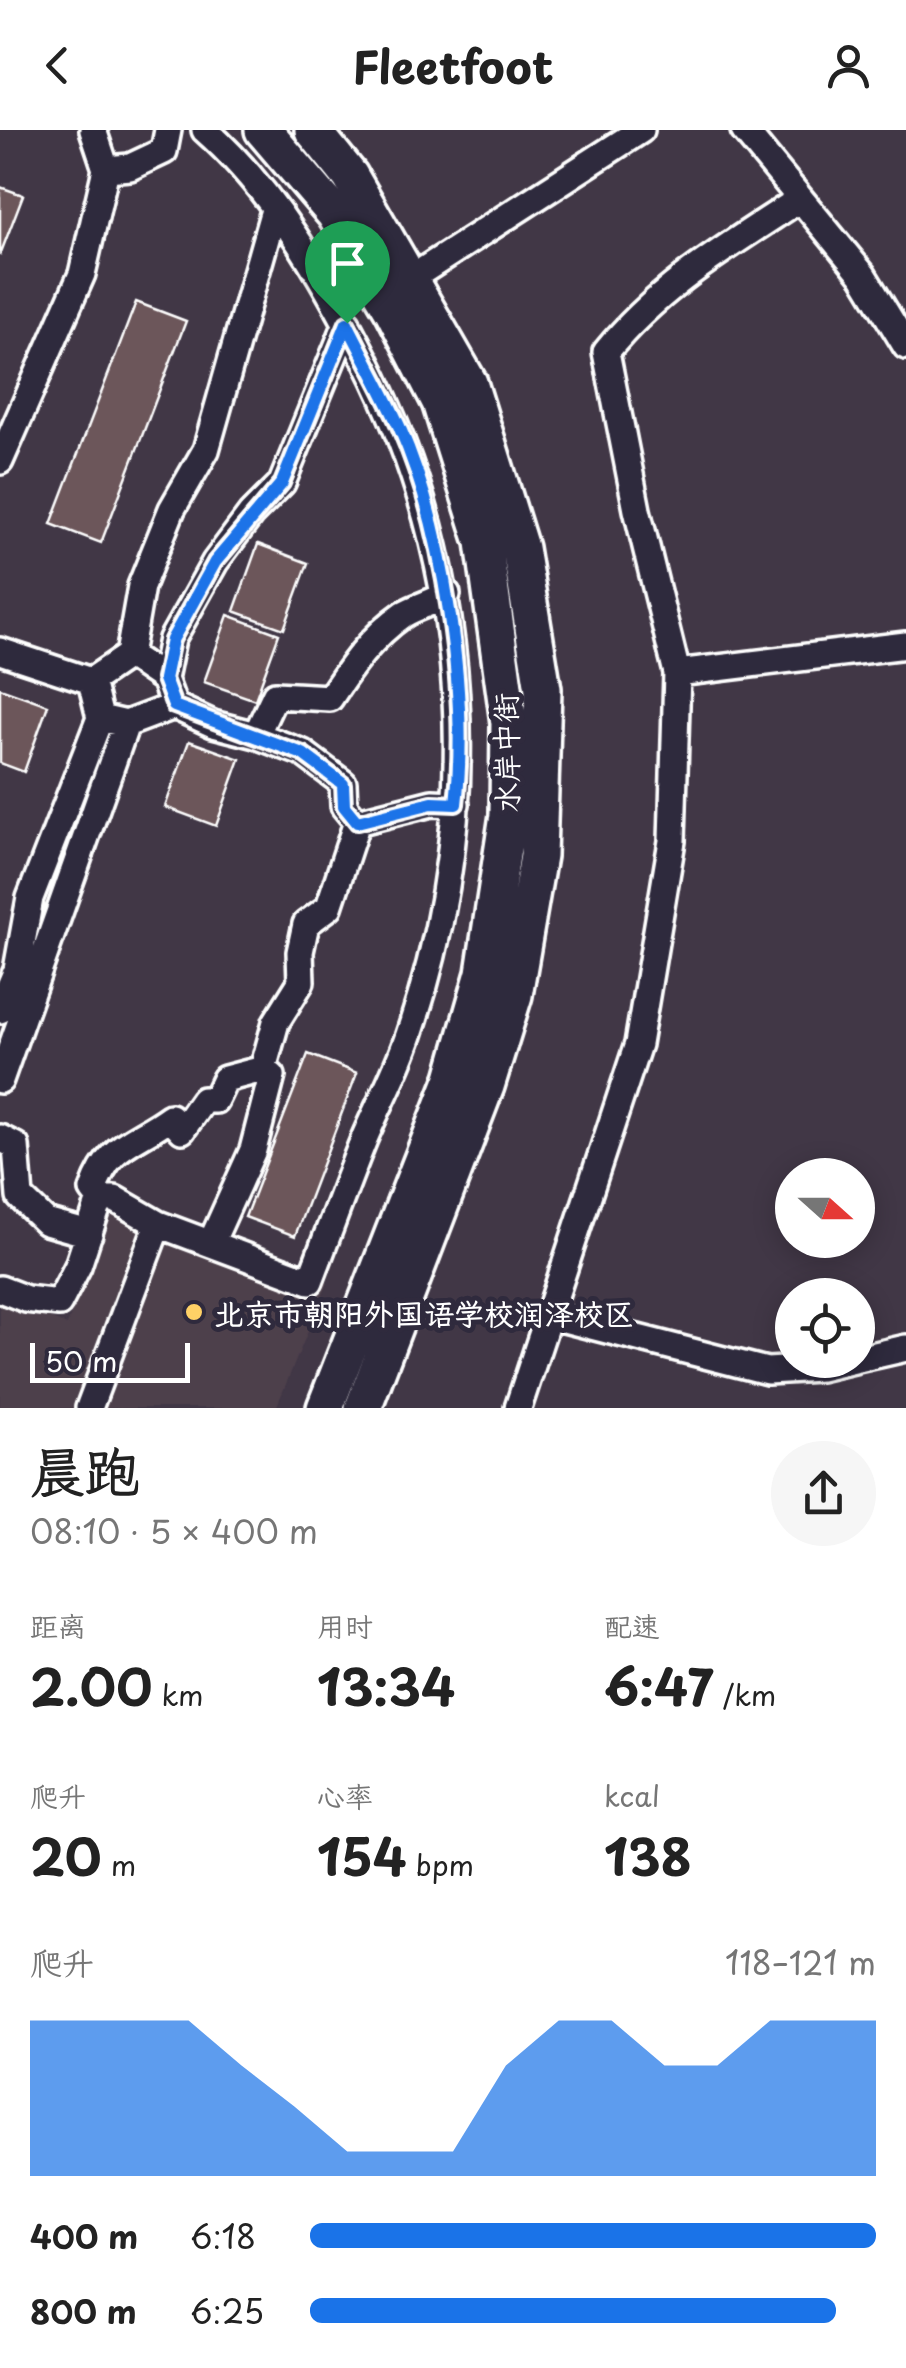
<!DOCTYPE html>
<html lang="zh">
<head>
<meta charset="utf-8">
<style>
  body { margin:0; font-family:"Playpen Sans","LXGW WenKai TC",sans-serif; background:#f6f6f6; color:#222; height:100vh; display:flex; flex-direction:column; font-size:38px; white-space:nowrap }
  * { box-sizing:border-box; margin:0 }
  p { font-size:32px; color:#767676 }
  .icon { flex:none; width:55px; height:55px; fill:none; stroke:currentColor; stroke-width:2; stroke-linecap:round; stroke-linejoin:round }
  .map { position:relative; height:1278px; overflow:hidden }
  .side { display:flex; flex-direction:column; background:#fff; flex:1 }
  .side>* { flex:none }
  .needle { width:65px; rotate:111deg }
  .tools { position:absolute; left:775px; top:1028px; display:grid; gap:20px }
  .tools a { display:grid; place-items:center; width:100px; height:100px; border-radius:50%; background:#fff; box-shadow:0 5px 25px #0003; font-size:50px }
  .scale { position:absolute; left:30px; bottom:25px; width:160px; box-sizing:border-box; padding-left:10px; border:5px solid #fff; border-top:0; font-size:28px; line-height:35px; white-space:nowrap; color:#fff; -webkit-text-stroke:8px #2f2a3d; paint-order:stroke }
  .pin { position:absolute; display:grid; place-items:center; width:85px; height:85px; color:#fff; margin:-102px -42px; border-radius:50% 50% 50% 0; rotate:-45deg; box-shadow:0 0 10px #0007 }
  .pin .icon { rotate:45deg }
  .round { display:grid; place-items:center; flex:none; width:105px; height:105px; border-radius:52px; background:#f6f6f6 }
  .overview { display:flex; align-items:center; justify-content:space-between; height:170px; padding:0 30px }
  h1 { font-size:55px; font-weight:700; line-height:75px }
  .metrics { display:grid; grid-template-columns:repeat(3,1fr); gap:15px; height:170px; padding:10px 30px }
  .metrics div { display:grid; align-content:center }
  .metrics b { font-size:50px; font-weight:700 }
  .metrics small { font-size:28px; font-weight:400 }
  .metrics p { font-size:28px }
  .chart { height:280px; padding:20px 30px }
  .chart p { display:flex; justify-content:space-between }
  .chart svg { width:100%; height:180px; margin-top:10px; fill:#1a73e8; opacity:.7 }
  ul { padding:0 30px; list-style:none; font-size:32px }
  li { display:grid; grid-template-columns:160px 120px 1fr; align-items:center; height:75px }
  li i { height:25px; border-radius:12px; background:#1a73e8 }
  header { display:flex; justify-content:space-between; align-items:center; height:130px; padding:0 30px; background:#fff; font-size:45px; font-weight:700 }
  .map>svg:first-child { display:block }
  .built { fill:#4e404c }
  .building { fill:#6c565a; stroke:#fff; stroke-width:2.5 }
  .lines { fill:none; stroke-linecap:round; stroke-linejoin:round }
  .street-casing { stroke:#fff; stroke-width:32 }
  .secondary-casing { stroke:#fff; stroke-width:42 }
  .street { stroke:#2f2a3d; stroke-width:25 }
  .secondary { stroke:#2f2a3d; stroke-width:35 }
  .route-casing { stroke:#fff; stroke-width:20 }
  .route { stroke:#1a73e8; stroke-width:12 }
  .poi-dot { fill:#ffd166; stroke:#2f2a3d; stroke-width:4 }
  .labels { text-anchor:middle; dominant-baseline:central; stroke-width:10; stroke-linejoin:round; paint-order:stroke }
  .street-label { font-size:30px; fill:#fff; stroke:#2f2a3d }
  .poi-label { font-size:30px; font-weight:bold; fill:#fff; stroke:#2f2a3d; text-anchor:start }
</style>
</head>
<body>
<header><svg class="icon" aria-label="back" viewBox="0 0 24 24"><path d="M15 5l-7 7 7 7"/></svg>Fleetfoot<svg class="icon" aria-label="person" viewBox="0 0 24 24"><circle cx="12" cy="8" r="4"/><path d="M4 21q1-7 8-7t8 7"/></svg></header>
<div class="map">
<svg width="906" height="1278" viewBox="0 0 906 1278">
  <rect width="100%" height="100%" fill="#413746"/>
  <filter id="ink" filterUnits="userSpaceOnUse"><feTurbulence type="fractalNoise" baseFrequency=".01" numOctaves="2"/><feDisplacementMap in="SourceGraphic" scale="20" xChannelSelector="R" yChannelSelector="G"/><feConvolveMatrix kernelMatrix="1 2 1 2 8 2 1 2 1" color-interpolation-filters="sRGB"/></filter>
  <g filter="url(#ink)">
    <!-- built -->
    <path class="built" d="M112 1076 328 1153 276 1278H0V1169L67 1195Z"/>
    <!-- building -->
    <path class="building" d="M0 57 23 65 0 125Z
      M136 172 186 191 101 413 51 394Z
      M258 414 308 433 284 499 234 481Z
      M228 485 279 504 255 570 204 552Z
      M0 558 48 575 24 642 0 633Z
      M189 611 240 629 216 696 165 677Z
      M308 924 357 943 295 1106 245 1087Z"/>
    <g class="lines">
      <!-- street casing -->
      <g class="street-casing">
        <path id="street" d="M93 0 106 39
          M744 0 863 145 906 216
          M410 149 641 0
          M347 193 282 353 251 384 215 432 172 509 164 549 174 576 213 594 256 605 275 565 330 568C351 536 371 507 404 484 417 476 433 473 447 464
          M0 331 82 144 106 39 130 37 164 21 168 0
          M0 521 91 551 100 588 126 594 174 576
          M129 525 141 456 172 379 206 320 274 80
          M677 543 906 515
          M91 551 129 525 164 549
          M357 692 432 673 456 674
          M0 880 17 840 30 768 100 588
          M0 950 126 594
          M0 1008 16 1016 20 1067 46 1092 89 1104
          M100 1069 93 1060C110 1012 133 1014 170 987L182 1000 203 970H215L225 949 263 939 276 892 301 852 300 822 306 794 329 777 357 692 344 676 343 653 303 623 256 605
          M211 1113 253 1020 272 946 263 939
          M0 1159 26 1169 59 1173 78 1136 100 1069H115L158 1094
          M548 1185 767 1241 820 1238 854 1230
          M858 1229 906 1218
          M89 1278 158 1094 310 1151C328 1104 345 1056 364 1009 379 974 397 941 409 905 485 679 472 441 365 229 324 148 273 60 205 0
          M518 1278 638 914 672 711 677 543 637 380 606 222C659 156 730 115 800 69"/>
      </g>
      <!-- secondary casing -->
      <g class="secondary-casing">
        <path id="secondary" d="M263 0 334 83 393 181 440 272 484 412 509 593 508 685 484 843 454 948 325 1278
          M313 0 350 46 469 253 520 418 543 559 538 726 514 865 486 956 363 1278"/>
      </g>
      <!-- street -->
      <use href="#street" class="street"/>
      <!-- secondary -->
      <use href="#secondary" class="secondary"/>
    </g>
  </g>
  <g class="lines" filter="url(#ink)">
    <!-- route casing -->
    <g class="route-casing">
      <path id="route" d="M347 193C364 227 383 261 399 296 444 398 469 564 456 674L432 673 357 692 344 676 343 654 303 624 174 576 164 549 172 510 215 432 282 353Z"/>
    </g>
    <!-- route -->
    <use href="#route" class="route"/>
  </g>
  <!-- markers -->
  <circle class="poi-dot" cx="194" cy="1182" r="10"/>
  <g class="labels">
    <!-- street labels -->
    <g class="street-label">
      <text transform="translate(505 623) rotate(-91)">水岸中街</text>
    </g>
    <!-- poi labels -->
    <g class="poi-label">
      <text x="214" y="1182">北京市朝阳外国语学校润泽校区</text>
    </g>
  </g>
</svg>
<div class="tools">
<a><svg class="needle" viewBox="-14 -14 28 28"><path d="M0-13l5 13h-10z" fill="#e53935"/><path d="M0 13l5-13h-10z" fill="#767676"/></svg></a>
<a><svg class="icon" aria-label="locate" viewBox="0 0 24 24"><circle cx="12" cy="12" r="6"/><path d="M12 2v4M12 18v4M2 12h4M18 12h4"/></svg></a>
</div>
<div class="scale">50 m</div>
<div class="pin" style="left:347px;top:193px;background:#1e9e55"><svg class="icon" aria-label="arrive" viewBox="0 0 24 24"><path d="M6 21V4h12l-3 4 3 4H6"/></svg></div>
</div>
<section class="side">
<div class="overview"><div><h1>晨跑</h1><p>08:10 · 5 × 400 m</p></div><a class="round"><svg class="icon" aria-label="share" viewBox="0 0 24 24"><path d="M12 15V3M7 8l5-5 5 5M5 13v7h14v-7"/></svg></a></div>
<div class="metrics">
<div><p>距离</p><b>2.00<small> km</small></b></div>
<div><p>用时</p><b>13:34</b></div>
<div><p>配速</p><b>6:47<small> /km</small></b></div>
</div>
<div class="metrics">
<div><p>爬升</p><b>20<small> m</small></b></div>
<div><p>心率</p><b>154<small> bpm</small></b></div>
<div><p>kcal</p><b>138</b></div>
</div>
<div class="chart"><p><span>爬升</span>118–121 m</p>
<svg viewBox="0 0 160 44" preserveAspectRatio="none"><path d="M0 44V6L10 6L20 6L30 6L40 17L50 27L60 38L70 38L80 38L90 17L100 6L110 6L120 17L130 17L140 6L150 6L160 6V44z"/></svg>
</div>
<ul>
<li><b>400 m</b>6:18<i style="width:100%"></i></li>
<li><b>800 m</b>6:25<i style="width:93%"></i></li>
</ul>
</section>
</body>
</html>
